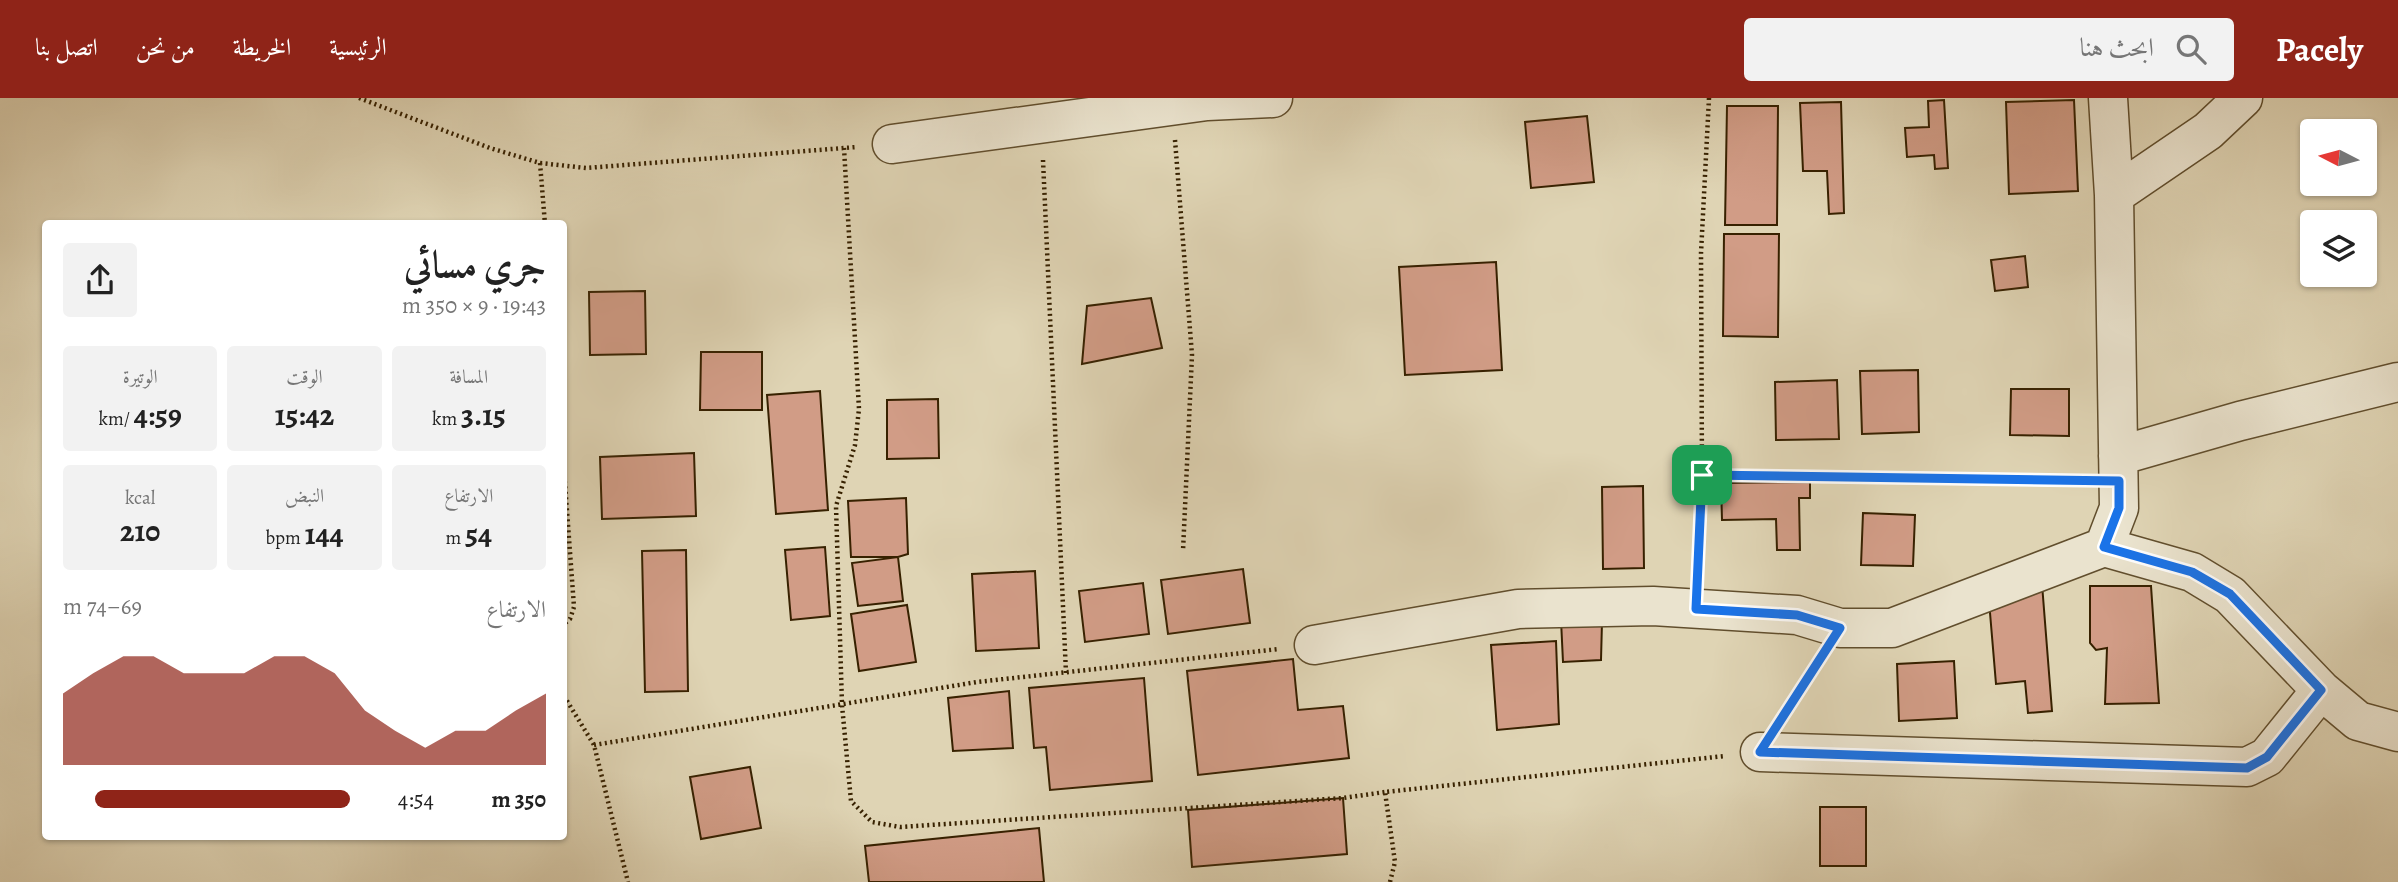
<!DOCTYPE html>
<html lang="ar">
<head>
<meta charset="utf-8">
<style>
  body { margin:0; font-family:Alegreya,Amiri,serif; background:#f2f2f2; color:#222; direction:rtl; height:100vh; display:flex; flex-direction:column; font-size:26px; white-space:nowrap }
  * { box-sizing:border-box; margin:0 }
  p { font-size:23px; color:#767676 }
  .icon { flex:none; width:38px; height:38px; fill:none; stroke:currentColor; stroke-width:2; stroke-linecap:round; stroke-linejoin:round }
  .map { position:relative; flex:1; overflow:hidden; direction:ltr }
  .side { position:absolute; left:42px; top:122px; width:525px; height:620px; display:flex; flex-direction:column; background:#fff; border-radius:7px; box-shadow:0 2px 5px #0004; direction:rtl }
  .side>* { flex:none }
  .needle { width:46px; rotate:276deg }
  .buttons { position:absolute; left:2300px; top:21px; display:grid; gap:14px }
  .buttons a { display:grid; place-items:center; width:77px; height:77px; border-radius:7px; background:#fff; box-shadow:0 2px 5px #0004; font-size:35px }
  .pin { position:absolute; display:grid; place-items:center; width:60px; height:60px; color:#fff; margin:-30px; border-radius:14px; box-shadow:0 4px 10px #0006 }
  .round { display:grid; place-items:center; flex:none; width:74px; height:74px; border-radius:7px; background:#f2f2f2 }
  .head { display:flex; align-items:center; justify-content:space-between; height:119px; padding:0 21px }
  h1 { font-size:38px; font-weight:700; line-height:52px }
  .metrics { display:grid; grid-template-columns:repeat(3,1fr); gap:10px; height:119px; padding:7px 21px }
  .metrics div { display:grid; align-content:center; border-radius:7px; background:#f2f2f2; text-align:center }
  .metrics b { font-size:30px; font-weight:700 }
  .metrics small { font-size:19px; font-weight:400 }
  .metrics p { font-size:19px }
  .chart { height:196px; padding:14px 21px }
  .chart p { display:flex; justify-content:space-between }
  .chart svg { width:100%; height:126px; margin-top:7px; fill:#8f2418; opacity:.7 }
  ul { padding:0 21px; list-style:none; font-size:23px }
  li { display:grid; grid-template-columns:112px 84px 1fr; align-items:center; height:52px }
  li i { height:18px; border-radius:9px; background:#8f2418 }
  header { display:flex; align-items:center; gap:42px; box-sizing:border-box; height:98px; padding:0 35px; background:#8f2418; color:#fff }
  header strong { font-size:33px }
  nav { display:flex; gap:38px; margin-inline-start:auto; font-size:24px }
  .search { width:490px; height:63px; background:#f2f2f2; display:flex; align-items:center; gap:18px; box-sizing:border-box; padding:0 24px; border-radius:7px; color:#767676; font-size:26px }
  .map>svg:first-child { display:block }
  .building { fill:#d19c86; stroke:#372100; stroke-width:2 }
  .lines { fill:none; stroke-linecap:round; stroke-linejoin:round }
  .minor-casing { stroke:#614e2d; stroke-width:41 }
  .path { stroke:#372100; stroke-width:4.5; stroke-dasharray:2 3.5; stroke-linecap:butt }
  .minor { stroke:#eae3ce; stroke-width:38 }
  .route-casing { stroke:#fff; stroke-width:14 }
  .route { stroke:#1a73e8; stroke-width:9 }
</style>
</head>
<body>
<header>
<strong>Pacely</strong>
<div class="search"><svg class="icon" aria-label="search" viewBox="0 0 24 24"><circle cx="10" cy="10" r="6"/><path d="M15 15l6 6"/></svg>ابحث هنا</div>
<nav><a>الرئيسية</a><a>الخريطة</a><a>من نحن</a><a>اتصل بنا</a></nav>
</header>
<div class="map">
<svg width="2398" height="784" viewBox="0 0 2398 784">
  <rect width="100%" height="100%" fill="#dfd4b4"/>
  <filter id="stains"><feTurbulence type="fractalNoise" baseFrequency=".00286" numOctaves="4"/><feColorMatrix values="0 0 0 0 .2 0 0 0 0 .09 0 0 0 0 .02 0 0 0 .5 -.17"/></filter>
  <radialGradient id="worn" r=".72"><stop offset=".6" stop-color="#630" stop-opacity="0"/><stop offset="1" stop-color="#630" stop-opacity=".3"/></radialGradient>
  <!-- building -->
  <path class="building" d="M1944 2 1948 70 1935 71 1934 57 1907 59 1905 30 1929 29 1928 3Z
    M2074 2 2078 93 2009 96 2006 4Z
    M1841 4 1844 115 1829 116 1827 73H1803L1800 5Z
    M1727 8H1778L1777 127H1725Z
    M1587 18 1594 84 1531 90 1525 24Z
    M1724 136H1779L1778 239 1723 238Z
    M2025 158 2028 189 1995 193 1991 162Z
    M1496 164 1502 272 1405 277 1399 169Z
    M645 193 646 256 590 257 589 194Z
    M1151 200 1162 250 1082 266 1087 208Z
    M701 254H762V312H700Z
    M1918 272 1919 334 1862 336 1860 273Z
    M1837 282 1839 341 1776 342 1775 284Z
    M2011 291H2069V338L2010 337Z
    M820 293 828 412 776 416 767 297Z
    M938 301 939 360 887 361V302Z
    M694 355 696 418 602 421 600 359Z
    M1810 384V400H1799L1800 452H1777L1776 421 1722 422 1721 385Z
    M1643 388 1644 470 1603 471 1602 389Z
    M906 400 908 456 898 459H851L848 403Z
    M1863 415 1915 417 1913 468 1861 467Z
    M825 449 830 518 791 522 785 452Z
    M686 452 688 593 645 594 642 453Z
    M898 459 903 503 858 508 852 465Z
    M1243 471 1250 525 1168 536 1161 482Z
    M1035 473 1039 550 976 553 972 476Z
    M1143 485 1149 536 1085 544 1079 493Z
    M2042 486 2052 613 2028 615 2025 583 1996 586 1988 491Z
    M2090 488H2151L2159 605 2105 606 2107 550 2096 552 2090 545Z
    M907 507 916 564 859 573 851 516Z
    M1561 522 1602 524 1601 562 1563 564Z
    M1556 543 1559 626 1497 632 1491 547Z
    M1293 561 1298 612 1343 608 1349 660 1198 677 1187 573Z
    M1954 563 1957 620 1899 623 1897 566Z
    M1144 580 1152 683 1050 692 1046 649 1034 650 1029 590Z
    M1009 593 1013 650 953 653 948 600Z
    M750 669 761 730 701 741 690 679Z
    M1343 700 1347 756 1192 769 1188 712Z
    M1820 709H1866V768H1820Z
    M1039 730 1044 784H869L865 748Z"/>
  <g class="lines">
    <!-- minor casing -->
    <g class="minor-casing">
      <path id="minor" d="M892 46 1207 3 1273 0
        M2114 97 2208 33 2243 0
        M2118 358 2240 323 2398 284
        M1314 547 1518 511 1653 508 1797 517 1840 530H1892L2104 449 2119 410 2114 97 2108 0
        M2321 592 2358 623 2398 634
        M1760 654 2247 669 2267 659 2321 592 2230 497 2192 474 2104 449"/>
    </g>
    <!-- path -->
    <path class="path" d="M359 0 490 50 540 65 586 70 857 49
      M1709 0 1701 155 1702 377 2083 382
      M1175 42 1192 257 1183 453
      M844 50 859 311 855 347 836 408 842 607 851 703 872 724 900 729 1343 700 1385 694
      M1043 62 1066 575
      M540 65 545 126
      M564 372 574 509 570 521 564 526
      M1698 475 1702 377
      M564 598 594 647 628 784
      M1783 618 1821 560
      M594 647 977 584 1279 551
      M1390 784 1395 764 1385 694 1725 658"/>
    <!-- minor -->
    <use href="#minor" class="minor"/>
  </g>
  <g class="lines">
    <!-- route casing -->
    <g class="route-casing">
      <path id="route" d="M1702 377 2119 383V410L2104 449 2192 474 2230 496 2321 592 2267 659 2247 670 1760 654 1840 530 1797 517 1696 511Z"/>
    </g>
    <!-- route -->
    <use href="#route" class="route"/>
  </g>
  <rect width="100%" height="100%" filter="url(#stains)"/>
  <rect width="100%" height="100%" fill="url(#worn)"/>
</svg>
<div class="buttons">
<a><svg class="needle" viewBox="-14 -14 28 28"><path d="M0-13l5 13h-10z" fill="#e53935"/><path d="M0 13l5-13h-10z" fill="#767676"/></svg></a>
<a><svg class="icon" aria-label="layers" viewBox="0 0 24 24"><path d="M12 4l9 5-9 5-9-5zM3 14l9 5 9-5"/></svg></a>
</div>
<div class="pin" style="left:1702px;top:377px;background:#1e9e55"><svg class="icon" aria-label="arrive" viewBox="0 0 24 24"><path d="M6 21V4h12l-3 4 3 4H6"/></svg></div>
<section class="side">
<div class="head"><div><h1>جري مسائي</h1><p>19:43 · 9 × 350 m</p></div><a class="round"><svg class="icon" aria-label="share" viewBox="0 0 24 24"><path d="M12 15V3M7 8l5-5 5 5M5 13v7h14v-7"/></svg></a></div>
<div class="metrics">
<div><p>المسافة</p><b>3.15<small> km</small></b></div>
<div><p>الوقت</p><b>15:42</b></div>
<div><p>الوتيرة</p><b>4:59<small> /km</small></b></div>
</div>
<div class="metrics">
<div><p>الارتفاع</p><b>54<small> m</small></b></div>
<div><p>النبض</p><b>144<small> bpm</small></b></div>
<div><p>kcal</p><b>210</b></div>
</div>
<div class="chart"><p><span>الارتفاع</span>69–74 m</p>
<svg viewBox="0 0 160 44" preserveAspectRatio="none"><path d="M0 44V19L10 12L20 6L30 6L40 12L50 12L60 12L70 6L80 6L90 12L100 25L110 32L120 38L130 32L140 32L150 25L160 19V44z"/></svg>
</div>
<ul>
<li><b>350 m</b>4:54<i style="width:89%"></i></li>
</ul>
</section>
</div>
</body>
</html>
